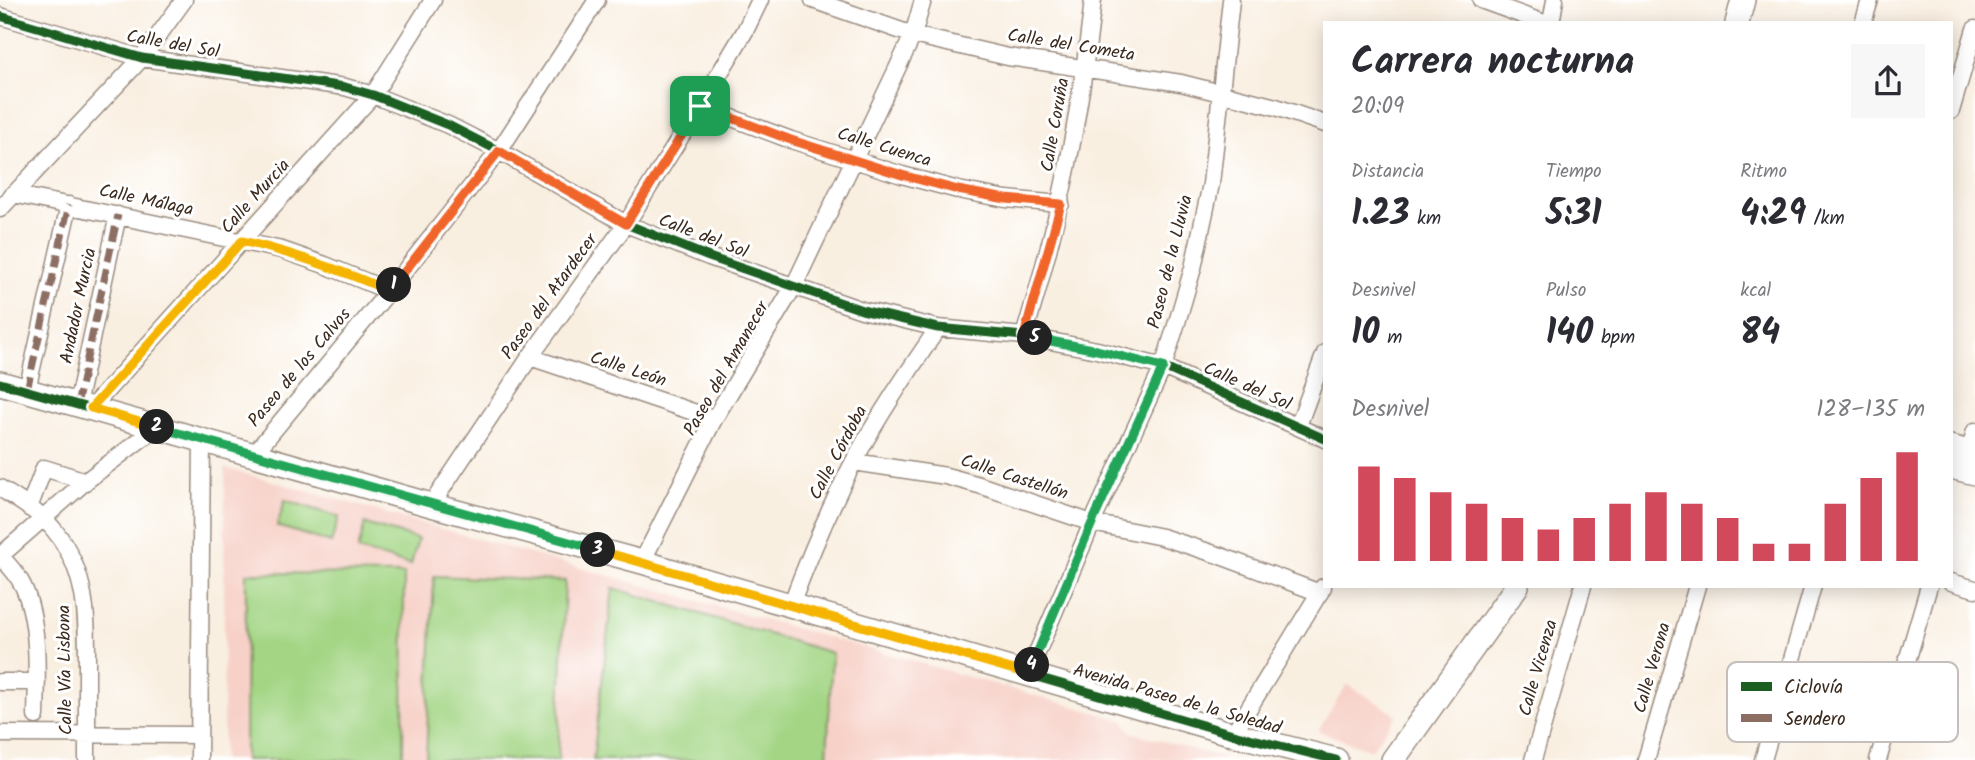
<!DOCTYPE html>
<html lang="es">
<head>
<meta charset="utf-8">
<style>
  body { margin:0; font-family:Kalam,sans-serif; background:#f7f7f7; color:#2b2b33; height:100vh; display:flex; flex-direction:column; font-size:26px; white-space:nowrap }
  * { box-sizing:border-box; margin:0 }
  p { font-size:23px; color:#7c7c81 }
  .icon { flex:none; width:38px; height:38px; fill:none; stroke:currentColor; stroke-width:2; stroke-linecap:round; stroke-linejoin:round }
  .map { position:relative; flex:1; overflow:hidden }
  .drawer { position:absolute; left:1323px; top:21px; width:630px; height:567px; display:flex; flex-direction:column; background:#fff; border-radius:0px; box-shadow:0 4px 18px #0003 }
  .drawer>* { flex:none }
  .pin { position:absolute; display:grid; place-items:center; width:60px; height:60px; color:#fff; margin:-30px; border-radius:14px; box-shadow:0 4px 10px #0006 }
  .km { position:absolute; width:35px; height:35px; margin:-18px; border-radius:50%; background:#222; color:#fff; font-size:19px; line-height:35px; text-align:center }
  .round { display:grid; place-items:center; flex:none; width:74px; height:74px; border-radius:0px; background:#f7f7f7 }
  .overview { display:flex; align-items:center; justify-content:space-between; height:119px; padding:0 28px }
  h1 { font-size:38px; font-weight:700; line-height:52px }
  .metrics { display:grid; grid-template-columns:repeat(3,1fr); gap:10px; height:119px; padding:7px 28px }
  .metrics div { display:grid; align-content:center }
  .metrics b { font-size:35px; font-weight:700 }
  .metrics small { font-size:19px; font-weight:400 }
  .metrics p { font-size:19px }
  .chart { height:196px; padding:14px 28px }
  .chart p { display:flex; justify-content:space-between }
  .chart svg { width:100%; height:126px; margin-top:7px; stroke:#d1495b; stroke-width:6 }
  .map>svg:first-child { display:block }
  .built { fill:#f7d1c8 }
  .park { fill:#a3d584; stroke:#6f8051; stroke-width:2 }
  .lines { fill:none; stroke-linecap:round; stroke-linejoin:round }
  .street-casing { stroke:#9a8c80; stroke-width:19 }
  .secondary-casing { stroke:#9a8c80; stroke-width:26 }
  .street { stroke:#fff; stroke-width:16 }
  .secondary { stroke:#fff; stroke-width:23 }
  .quiet { stroke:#8d6e63; stroke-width:7; stroke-dasharray:14 7; stroke-linecap:butt }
  .cycleway-casing { stroke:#fff; stroke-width:13 }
  .cycleway { stroke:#1b5e20; stroke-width:9 }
  .split-1-casing { stroke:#fff; stroke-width:14 }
  .split-2-casing { stroke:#fff; stroke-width:14 }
  .split-3-casing { stroke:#fff; stroke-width:14 }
  .split-4-casing { stroke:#fff; stroke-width:14 }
  .split-5-casing { stroke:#fff; stroke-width:14 }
  .split-6-casing { stroke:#fff; stroke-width:14 }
  .split-1 { stroke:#f0652b; stroke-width:9 }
  .split-2 { stroke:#f5b400; stroke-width:9 }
  .split-3 { stroke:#22a559; stroke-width:9 }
  .split-4 { stroke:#f5b400; stroke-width:9 }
  .split-5 { stroke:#22a559; stroke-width:9 }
  .split-6 { stroke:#f0652b; stroke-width:9 }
  .labels { text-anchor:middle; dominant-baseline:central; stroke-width:6; stroke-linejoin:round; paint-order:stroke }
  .street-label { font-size:18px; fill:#3b2a1e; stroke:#fff }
  .key { fill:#fff; stroke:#c4bfbc; stroke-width:2 }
  .key-label { font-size:19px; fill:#3b2a1e }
</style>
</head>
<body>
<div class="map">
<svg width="1975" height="760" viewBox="0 0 1975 760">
  <rect width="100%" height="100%" fill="#fff"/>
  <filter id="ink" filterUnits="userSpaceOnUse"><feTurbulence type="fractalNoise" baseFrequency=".0143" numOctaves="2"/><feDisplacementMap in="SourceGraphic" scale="14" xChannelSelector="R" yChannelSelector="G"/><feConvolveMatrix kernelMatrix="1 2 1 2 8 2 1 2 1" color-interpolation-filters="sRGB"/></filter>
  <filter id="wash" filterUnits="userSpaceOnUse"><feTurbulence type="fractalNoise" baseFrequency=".00686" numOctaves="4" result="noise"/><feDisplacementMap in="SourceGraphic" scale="28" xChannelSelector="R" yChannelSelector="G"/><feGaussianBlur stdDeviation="1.57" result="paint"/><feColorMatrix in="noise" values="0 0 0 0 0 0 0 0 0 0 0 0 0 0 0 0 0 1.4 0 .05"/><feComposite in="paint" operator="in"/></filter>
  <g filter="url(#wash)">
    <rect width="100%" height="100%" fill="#f9efe1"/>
    <!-- built -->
    <path class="built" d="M225 468 1115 718 1124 721 1131 732 1229 760H223Z
      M1347 684 1397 715 1371 750 1318 731Z"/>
    <!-- park -->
    <path class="park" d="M285 500 339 517 331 543 277 526Z
      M365 524 418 539 411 565 358 550Z
      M246 573 404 574 403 760H245Z
      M434 576 565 581 558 760H426Z
      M613 588 832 653 827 760H593Z"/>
  </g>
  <g filter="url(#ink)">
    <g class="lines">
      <!-- street casing -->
      <g class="street-casing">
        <path id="street" d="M813 0 913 35 1008 57 1181 83 1276 107 1325 124
          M1481 0 1544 23
          M0 16 142 58 345 87 373 95 448 125 499 151 626 224 709 257 862 310 938 328 1024 336 1097 350 1163 367 1325 439
          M1551 23 1555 0
          M1863 23 1870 0
          M700 106 791 140 902 175 958 190 1006 199 1061 204
          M1951 111 1975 29
          M13 194 282 250 325 265 389 291
          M0 209 142 58 184 0
          M1024 336C1059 222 1080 119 1093 0
          M530 357 714 419
          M27 390 69 205
          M77 405 118 215
          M91 408 373 95 433 0
          M1298 426 1325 353
          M1969 452 1975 431
          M254 454 389 291 499 151 597 0
          M854 462 946 476 979 485 1092 523 1162 537 1218 555 1320 593
          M0 488C19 501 41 513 55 531 88 573 87 618 87 669 87 699 87 730 87 760
          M431 505 530 357 626 224 700 106 745 31 760 0
          M29 508 44 468 86 481
          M0 556 86 481 157 427
          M0 556C9 565 18 575 23 586 40 622 37 677 36 716
          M642 562 714 419 794 286 913 35 923 0
          M1951 582 1975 589
          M791 605C809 557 829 509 853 463 878 416 908 372 938 328
          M1028 674 1092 523 1163 367 1178 319 1193 268 1211 184 1231 0
          M0 682H37
          M0 734 199 735
          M1233 734 1323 587
          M199 760 202 439
          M1533 760 1583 586
          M1646 760 1697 586
          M1763 760 1813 586
          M1878 760 1929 586"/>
      </g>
      <!-- secondary casing -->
      <g class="secondary-casing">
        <path id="secondary" d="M1737 23 1743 0
          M0 383 431 505 642 562 1233 734 1336 760
          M1951 447 1975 454
          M1951 467 1975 473
          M1393 760 1517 586"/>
      </g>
      <!-- street -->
      <use href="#street" class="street"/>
      <!-- secondary -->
      <use href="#secondary" class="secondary"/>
      <!-- quiet -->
      <path class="quiet" d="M27 390 69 205
        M77 405 118 215"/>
      <!-- cycleway casing -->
      <g class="cycleway-casing">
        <path id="cycleway" d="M0 16 142 58 345 87 373 95 448 125 499 151 626 224 709 257 862 310 938 328 1024 336 1097 350 1163 367 1325 439
          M0 383 431 505 642 562 1233 734 1336 760"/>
      </g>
      <!-- cycleway -->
      <use href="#cycleway" class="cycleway"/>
    </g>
  </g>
  <g class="lines" filter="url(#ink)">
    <!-- split-1 casing -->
    <g class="split-1-casing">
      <path id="split-1" d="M394 285 499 151 626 224 700 106"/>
    </g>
    <!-- split-2 casing -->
    <g class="split-2-casing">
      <path id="split-2" d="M157 427 91 408 242 241C293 253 341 270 389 291L394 285"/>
    </g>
    <!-- split-3 casing -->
    <g class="split-3-casing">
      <path id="split-3" d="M157 427 598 550"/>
    </g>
    <!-- split-4 casing -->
    <g class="split-4-casing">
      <path id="split-4" d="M598 550 1028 674 1032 665"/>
    </g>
    <!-- split-5 casing -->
    <g class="split-5-casing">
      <path id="split-5" d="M1032 665 1092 523 1163 367 1097 350 1035 338"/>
    </g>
    <!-- split-6 casing -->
    <g class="split-6-casing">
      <path id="split-6" d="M700 106 791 140 902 175 958 190 1006 199 1061 204 1024 336 1035 338"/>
    </g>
    <!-- split-1 -->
    <use href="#split-1" class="split-1"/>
    <!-- split-2 -->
    <use href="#split-2" class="split-2"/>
    <!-- split-3 -->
    <use href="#split-3" class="split-3"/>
    <!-- split-4 -->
    <use href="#split-4" class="split-4"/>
    <!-- split-5 -->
    <use href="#split-5" class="split-5"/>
    <!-- split-6 -->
    <use href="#split-6" class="split-6"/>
  </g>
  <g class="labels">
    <!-- street labels -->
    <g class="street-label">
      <text transform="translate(173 45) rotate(10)">Calle del Sol</text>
      <text transform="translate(1071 46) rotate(9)">Calle del Cometa</text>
      <text transform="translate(1056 125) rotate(-80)">Calle Coruña</text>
      <text transform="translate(884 148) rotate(17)">Calle Cuenca</text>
      <text transform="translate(256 197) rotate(-48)">Calle Murcia</text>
      <text transform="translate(146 201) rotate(12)">Calle Málaga</text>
      <text transform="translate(703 237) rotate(21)">Calle del Sol</text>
      <text transform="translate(1171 262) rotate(-76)">Paseo de la Lluvia</text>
      <text transform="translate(550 297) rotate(-54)">Paseo del Atardecer</text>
      <text transform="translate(79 306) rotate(-78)">Andador Murcia</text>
      <text transform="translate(300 368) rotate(-50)">Paseo de los Calvos</text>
      <text transform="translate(727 369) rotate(-60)">Paseo del Amanecer</text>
      <text transform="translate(628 370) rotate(18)">Calle León</text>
      <text transform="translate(1247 387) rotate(24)">Calle del Sol</text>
      <text transform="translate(839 453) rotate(-62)">Calle Córdoba</text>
      <text transform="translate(1014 478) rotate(18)">Calle Castellón</text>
      <text transform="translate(1539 668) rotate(-74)">Calle Vicenza</text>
      <text transform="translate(1653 668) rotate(-74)">Calle Verona</text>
      <text transform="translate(66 670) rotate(-91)">Calle Vía Lisbona</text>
      <text transform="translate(1177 700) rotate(16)">Avenida Paseo de la Soledad</text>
    </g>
  </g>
  <!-- legend -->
  <rect x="1727" y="662" width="231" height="80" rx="10" class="key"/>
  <rect x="1741" y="682" width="31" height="9" fill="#1b5e20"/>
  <rect x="1741" y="714" width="31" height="8" fill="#8d6e63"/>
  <g class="key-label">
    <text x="1784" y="693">Ciclovía</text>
    <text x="1784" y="725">Sendero</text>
  </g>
</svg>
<div class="pin" style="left:700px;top:106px;background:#1e9e55"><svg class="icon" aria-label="arrive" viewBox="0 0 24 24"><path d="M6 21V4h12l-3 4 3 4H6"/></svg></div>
<b class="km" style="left:394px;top:285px">1</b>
<b class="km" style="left:157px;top:427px">2</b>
<b class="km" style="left:598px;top:550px">3</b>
<b class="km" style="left:1032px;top:665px">4</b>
<b class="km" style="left:1035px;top:338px">5</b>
<section class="drawer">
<div class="overview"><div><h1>Carrera nocturna</h1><p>20:09</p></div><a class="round"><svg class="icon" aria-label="share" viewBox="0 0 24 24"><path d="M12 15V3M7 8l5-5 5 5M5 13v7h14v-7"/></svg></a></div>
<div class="metrics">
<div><p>Distancia</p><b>1.23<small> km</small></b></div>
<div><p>Tiempo</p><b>5:31</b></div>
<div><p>Ritmo</p><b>4:29<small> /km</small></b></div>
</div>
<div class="metrics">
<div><p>Desnivel</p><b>10<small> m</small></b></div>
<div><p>Pulso</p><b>140<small> bpm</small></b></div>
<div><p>kcal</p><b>84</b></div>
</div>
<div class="chart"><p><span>Desnivel</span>128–135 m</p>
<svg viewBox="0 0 160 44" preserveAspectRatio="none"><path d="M5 44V11M15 44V15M25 44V20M35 44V24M45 44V29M55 44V33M65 44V29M75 44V24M85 44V20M95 44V24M105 44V29M115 44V38M125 44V38M135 44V24M145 44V15M155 44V6"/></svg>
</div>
</section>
</div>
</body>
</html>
